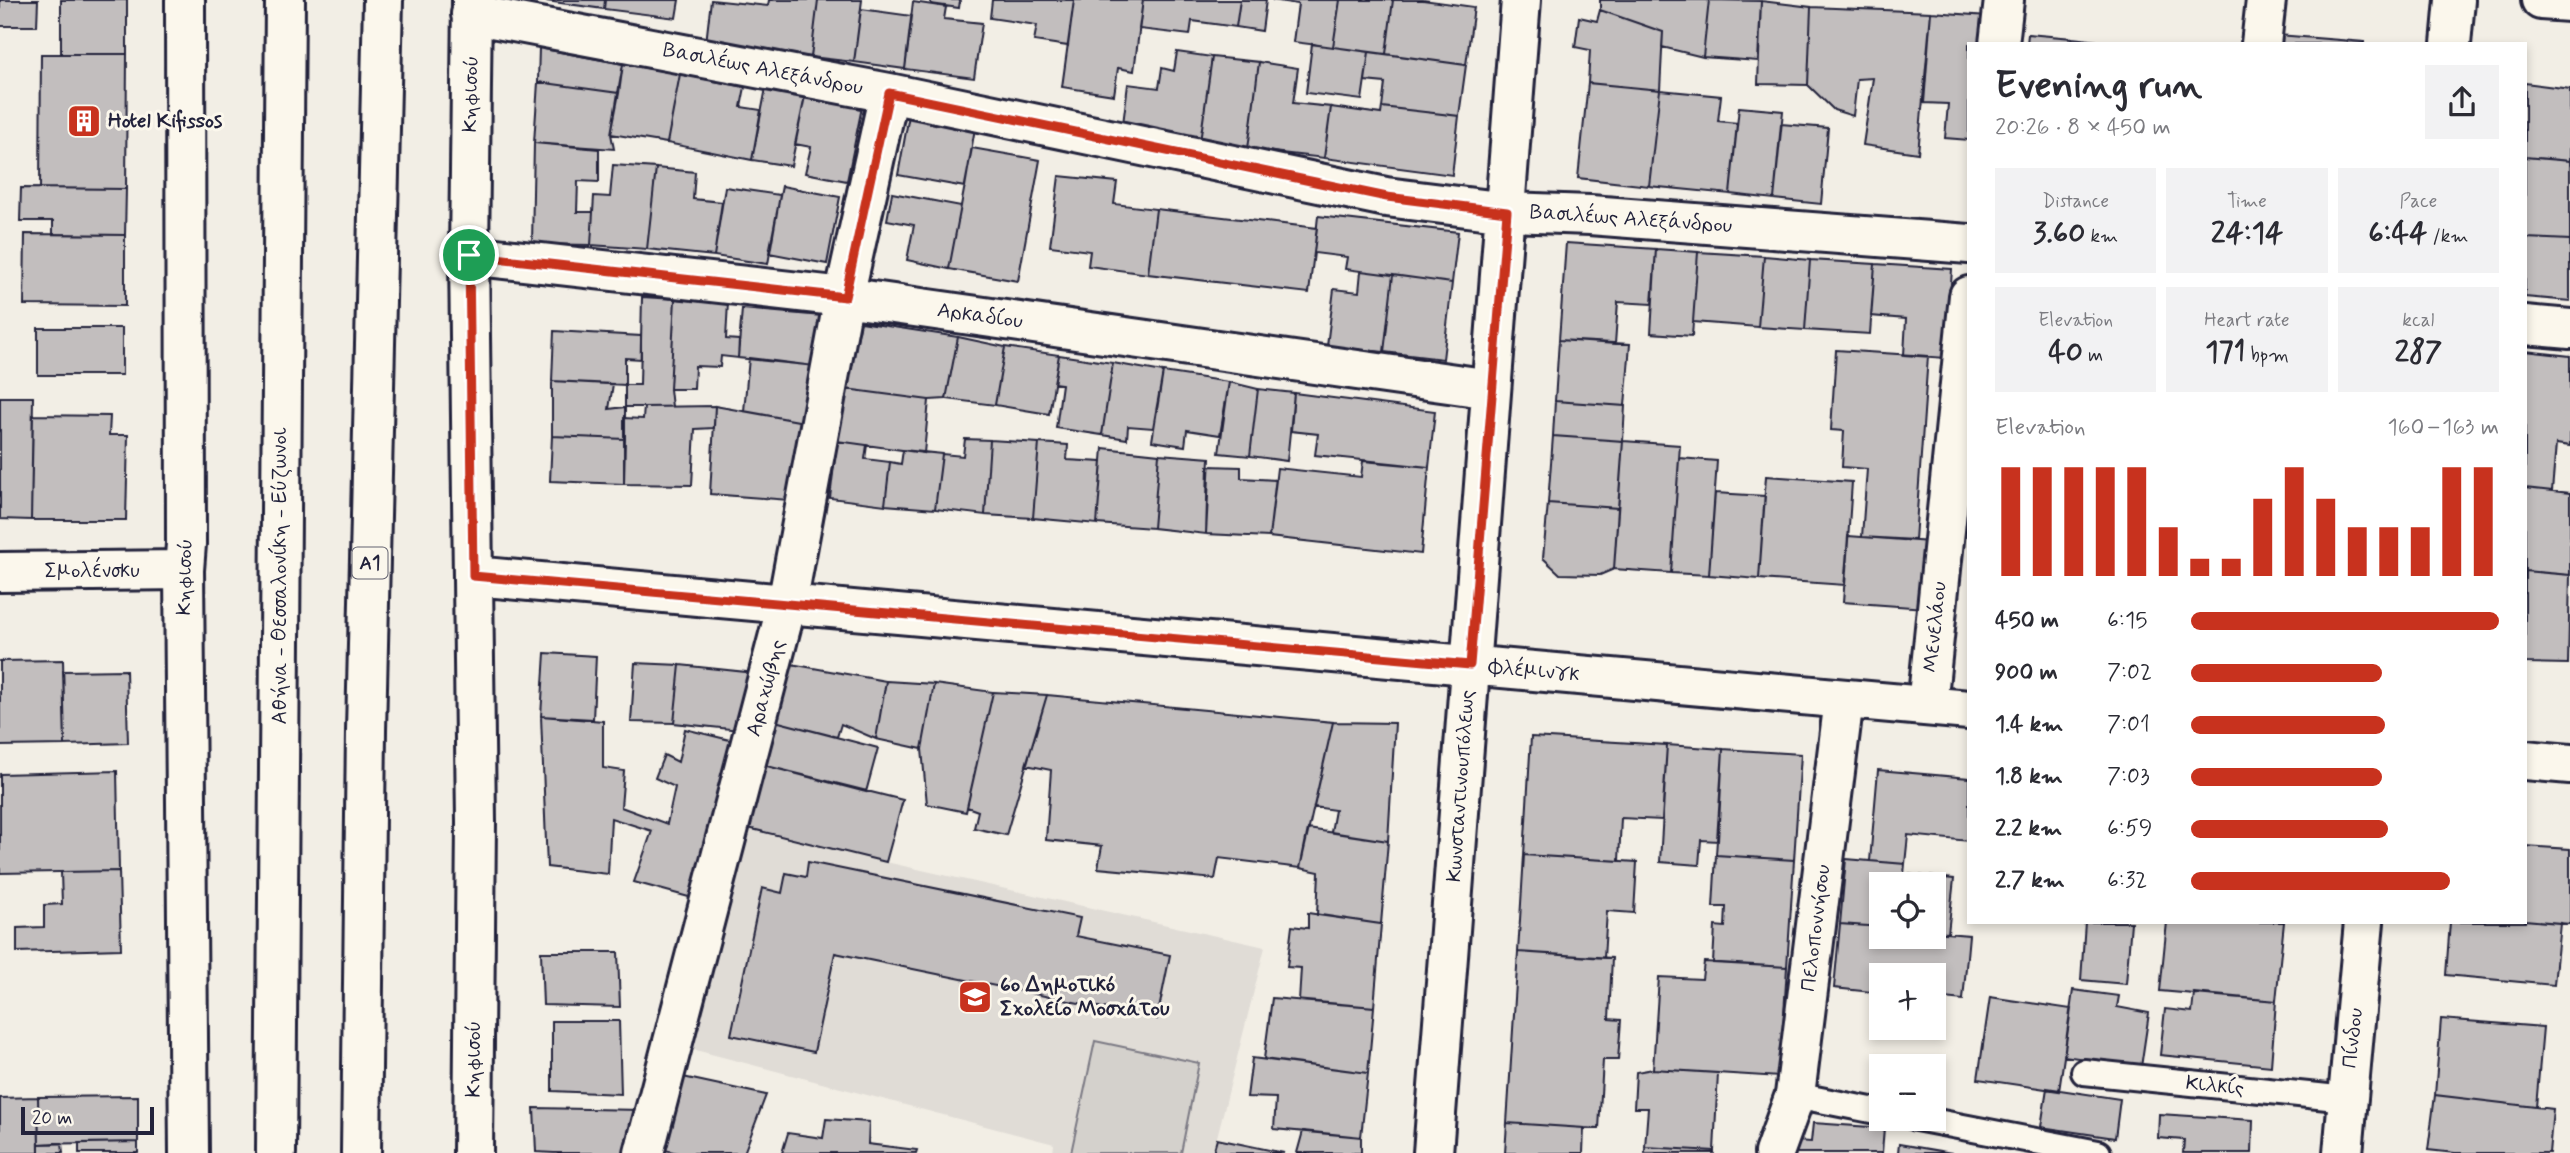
<!DOCTYPE html>
<html lang="en">
<head>
<meta charset="utf-8">
<style>
  body { margin:0; font-family:Mynerve,sans-serif; background:#f2f2f3; color:#2b2b33; height:100vh; display:flex; flex-direction:column; font-size:26px; white-space:nowrap }
  * { box-sizing:border-box; margin:0 }
  p { font-size:23px; color:#7c7c81 }
  .icon { flex:none; width:38px; height:38px; fill:none; stroke:currentColor; stroke-width:2; stroke-linecap:round; stroke-linejoin:round }
  .map { position:relative; flex:1; overflow:hidden }
  .panel { position:absolute; left:1967px; top:42px; width:560px; height:882px; display:flex; flex-direction:column; background:#fff; border-radius:0px; box-shadow:0 4px 10px #0003 }
  .panel>* { flex:none }
  .fabs { position:absolute; left:1869px; top:872px; display:grid; gap:14px }
  .fabs a { display:grid; place-items:center; width:77px; height:77px; border-radius:0px; background:#fff; box-shadow:0 4px 10px #0003; font-size:35px }
  .scale { position:absolute; left:21px; bottom:18px; width:133px; box-sizing:border-box; padding-left:7px; border:4px solid #22223b; border-top:0; font-size:19px; line-height:24px; white-space:nowrap; color:#22223b; -webkit-text-stroke:5px #fbf7ec; paint-order:stroke }
  .pin { position:absolute; display:grid; place-items:center; width:60px; height:60px; color:#fff; margin:-30px; border:4px solid #fff; border-radius:50%; box-shadow:0 2px 7px #0007 }
  .round { display:grid; place-items:center; flex:none; width:74px; height:74px; border-radius:0px; background:#f2f2f3 }
  .summary { display:flex; align-items:center; justify-content:space-between; height:119px; padding:0 28px }
  h1 { font-size:38px; font-weight:700; line-height:52px }
  .stats { display:grid; grid-template-columns:repeat(3,1fr); gap:10px; height:119px; padding:7px 28px }
  .stats div { display:grid; align-content:center; border-radius:0px; background:#f2f2f3; text-align:center }
  .stats b { font-size:30px; font-weight:700 }
  .stats small { font-size:19px; font-weight:400 }
  .stats p { font-size:19px }
  .chart { height:196px; padding:14px 28px }
  .chart p { display:flex; justify-content:space-between }
  .chart svg { width:100%; height:126px; margin-top:7px; stroke:#c8321e; stroke-width:6 }
  ul { padding:0 28px; list-style:none; font-size:23px }
  li { display:grid; grid-template-columns:112px 84px 1fr; align-items:center; height:52px }
  li i { height:18px; border-radius:9px; background:#c8321e }
  .map>svg:first-child { display:block }
  .built { fill:#e0dcd6 }
  .green { fill:#d4d1cc; stroke:#7b7a84; stroke-width:2 }
  .building { fill:#c2bebe; stroke:#22223b; stroke-width:2 }
  .lines { fill:none; stroke-linecap:round; stroke-linejoin:round }
  .lane-casing { stroke:#22223b; stroke-width:30 }
  .street-casing { stroke:#22223b; stroke-width:44 }
  .highway-casing { stroke:#22223b; stroke-width:44 }
  .lane { stroke:#fbf7ec; stroke-width:24 }
  .street { stroke:#fbf7ec; stroke-width:38 }
  .highway { stroke:#fbf7ec; stroke-width:38 }
  .route-casing { stroke:#fff; stroke-width:14 }
  .route { stroke:#c8321e; stroke-width:9 }
  .labels { text-anchor:middle; dominant-baseline:central; stroke-width:6; stroke-linejoin:round; paint-order:stroke }
  .shield { fill:#fbf7ec; stroke:#636270; stroke-width:2 }
  .shield-label { font-size:19px; font-weight:bold; fill:#22223b }
  .street-label { font-size:21px; fill:#22223b; stroke:#fbf7ec }
  .poi-label { font-size:21px; font-weight:bold; fill:#22223b; stroke:#fbf7ec; text-anchor:start }
</style>
</head>
<body>
<div class="map">
<svg width="2570" height="1153" viewBox="0 0 2570 1153">
  <rect width="100%" height="100%" fill="#f2eee5"/>
  <filter id="ink" filterUnits="userSpaceOnUse"><feTurbulence type="fractalNoise" baseFrequency=".0143" numOctaves="2"/><feDisplacementMap in="SourceGraphic" scale="14" xChannelSelector="R" yChannelSelector="G"/><feConvolveMatrix kernelMatrix="1 2 1 2 8 2 1 2 1" color-interpolation-filters="sRGB"/></filter>
  <g filter="url(#ink)">
    <!-- built -->
    <path class="built" d="M744 827 886 862 1265 947 1213 1153H1053L1054 1144 684 1047Z"/>
    <!-- green -->
    <path class="green" d="M1095 1041 1199 1063 1181 1153H1071Z"/>
    <!-- building -->
    <path class="building" d="M0 0H38L37 26H0Z
      M61 0H127V54H61Z
      M539 0H605L604 9Z
      M605 0H679L676 18 604 9Z
      M711 0 768 6 769 0H818L811 57 706 43Z
      M818 0H862L854 62 811 57Z
      M931 0H960L959 8 931 4Z
      M1074 0 1068 46 1034 41 1037 25 990 18 992 0Z
      M1074 0H1143L1134 71 1118 68 1114 95 1062 87Z
      M1143 0H1240L1236 27 1192 21 1190 35 1139 29Z
      M1240 0H1266L1262 31 1236 27Z
      M1272 0H1340L1333 47 1293 42 1298 4Z
      M1340 0H1393L1386 54 1333 47Z
      M1393 0H1423L1474 7 1466 65 1386 54Z
      M1600 0H1709L1703 57 1662 47 1663 32 1600 10Z
      M1709 0 1761 1 1758 61 1703 57Z
      M1761 1 1811 7 1808 85 1758 84Z
      M913 2 946 7 944 19 982 23 974 78 905 69Z
      M1811 7 1931 12 1918 153 1863 145 1873 78 1857 79 1853 116 1834 110 1808 85Z
      M861 9 912 16 905 69 854 62Z
      M1600 10 1663 32 1660 90 1588 83 1590 50 1575 47 1579 17 1597 21Z
      M1931 12 1988 16 1986 44H1969V140L1945 138 1948 104 1924 103Z
      M2028 34 2072 38V44H2027Z
      M2278 35 2364 42V44H2277Z
      M2072 38 2114 43V44H2072Z
      M1312 44 1369 52 1362 100 1306 93Z
      M539 48 623 64 619 93 538 82Z
      M1177 52 1212 57 1200 142 1122 132 1128 84 1159 88 1162 68 1174 71Z
      M1369 52 1466 65 1459 116 1382 107 1385 83 1365 81Z
      M41 54H127L126 189 40 188Z
      M1212 57 1259 62 1248 149 1200 142Z
      M1259 62 1298 68 1293 103 1331 107 1324 158 1248 149Z
      M623 64 680 74 667 143 611 134Z
      M680 74 745 87 741 107 761 110 752 160 667 143Z
      M538 82 619 93 611 134 614 149 534 143Z
      M1588 83 1660 90 1649 186 1578 178Z
      M2525 83 2570 89V161L2525 157Z
      M766 88 805 96 791 166 752 160Z
      M1660 90 1721 96 1718 121 1737 123 1730 194 1649 186Z
      M805 96 862 107 847 181 805 173 811 147 795 144Z
      M1331 107 1381 114 1382 107 1459 116 1452 175 1324 158Z
      M1739 107 1783 111 1774 199 1730 194Z
      M909 115 975 128 965 187 898 175Z
      M1781 124 1828 128 1821 204 1774 199Z
      M534 143 599 149V182L578 181 577 212H593L591 245 532 244Z
      M972 148 1040 160 1018 281 949 269Z
      M2525 157 2570 161V240L2525 238Z
      M613 165 656 168 647 249 591 245 594 196 610 197Z
      M656 168 695 172 693 199 722 202 714 256 647 249Z
      M1059 176 1117 182 1114 204 1156 209 1148 274 1088 266 1090 251 1050 246Z
      M782 186 840 197 827 264 769 253Z
      M725 187 780 195 768 264 714 256Z
      M21 188 126 189 125 235 53 234V221H20Z
      M892 193 961 206 949 269 907 260 914 225 887 220Z
      M1156 209 1317 228 1309 293 1148 274Z
      M1318 216 1458 232 1452 283 1345 269 1347 257 1314 253Z
      M25 234 125 235V306L24 305Z
      M2525 238 2570 240V301L2525 297Z
      M1566 243 1656 249 1652 304 1618 302 1615 344 1559 340Z
      M1656 249 1698 252 1692 336 1651 333Z
      M1698 252 1764 256 1758 327 1693 322Z
      M1764 256 1810 260 1805 330 1758 327Z
      M1810 260 1875 264 1870 334 1805 330Z
      M1875 264 1952 269 1946 358 1904 355 1906 319 1871 316Z
      M1361 271 1393 275 1384 352 1327 346 1334 289 1359 292Z
      M1393 275 1452 283 1443 359 1384 352Z
      M642 297 675 299 670 389 672 407H625V385H640Z
      M675 299 728 302 726 339 739 340 738 358 721 356 720 367 695 366 694 389H670Z
      M742 309 822 316 815 366 738 358Z
      M861 322 958 337 946 399 929 400 846 389Z
      M38 328H122V375H38Z
      M554 331 641 336V359L625 358V385L552 381Z
      M958 337 1005 347 995 405 946 399Z
      M1559 340 1630 344 1625 406 1555 401Z
      M1005 347 1059 355 1049 414 995 405Z
      M1836 350 1928 356 1915 540 1862 537 1867 469 1842 467 1844 431 1831 430Z
      M2525 351 2570 356V446L2556 444 2552 491 2525 488Z
      M1059 355 1113 363 1102 435 1056 428 1062 384 1054 383Z
      M749 358 815 366 804 422 744 411Z
      M1113 363 1163 372 1153 428 1128 426 1127 439 1102 435Z
      M1163 372 1229 382 1220 435 1187 430 1185 446 1152 441Z
      M552 381 613 384 609 409 625 407V439L552 436Z
      M1229 382 1258 389 1250 456 1219 453Z
      M846 389 929 400 924 453 837 441Z
      M1258 389 1294 393 1287 461 1250 456Z
      M1294 393 1435 411 1429 467 1315 455 1318 434 1291 431Z
      M0 397H33L31 520 0 519Z
      M1555 401 1625 406 1623 441 1553 436Z
      M715 406 714 428 695 429 692 485 624 484V418L643 419 644 407Z
      M715 406 804 422 789 500 710 494Z
      M33 415 110 416 109 435H128L126 520H31Z
      M552 436 625 439 624 484 550 481Z
      M1553 436 1623 441 1618 508 1548 503Z
      M965 439 990 440 985 515 935 509 942 454 963 456Z
      M990 440 1039 443 1033 518 985 515Z
      M837 441 867 445 865 459 890 462 885 505 830 498Z
      M1623 441 1680 445 1671 573 1614 569Z
      M1039 443 1068 445 1067 460 1102 462 1097 524 1033 518Z
      M1103 448 1159 454 1153 528 1097 524Z
      M903 450 942 454 935 509 885 505 890 462 901 464Z
      M1159 454 1210 458 1206 534 1153 528Z
      M1679 458 1717 461 1709 575 1671 573Z
      M1363 461 1429 467 1421 554 1269 537 1277 468 1361 477Z
      M1208 466 1241 467V478L1276 480 1269 537 1206 534Z
      M1766 476 1852 482 1845 585 1759 579Z
      M2525 488 2570 493V575L2525 571Z
      M1715 493 1765 496 1759 579 1709 575Z
      M1548 503 1618 508 1614 569 1600 575 1560 574 1543 558Z
      M1848 536 1930 542 1925 608 1843 602Z
      M2525 571 2570 575 2568 664 2525 663Z
      M545 653 596 656 593 719 541 716Z
      M63 660 65 745 0 746V661Z
      M635 663 680 665 674 723 631 722Z
      M791 664 886 681 876 739 841 724 837 737 775 721Z
      M680 665 755 673 749 731 674 723Z
      M126 670 128 743 65 745 63 671Z
      M886 681 934 684 922 749 876 739Z
      M934 684 993 692 966 812 927 804 922 749Z
      M993 692 1047 695 1006 835 974 828 978 811 967 807Z
      M1047 695 1333 722 1300 868 1219 858 1215 879 1098 868 1102 846 1046 840 1051 770 1026 765Z
      M541 716 603 721V768L624 771 621 807 667 824 675 787 655 778 664 755 678 762 685 729 742 743 696 899 634 882 652 831 611 818 608 874 547 867Z
      M775 721 878 748 866 792 763 765Z
      M1333 722 1395 723 1388 841 1331 832 1335 810 1314 807Z
      M1531 737 1667 745 1662 820 1621 818 1619 861 1524 855Z
      M1667 745 1723 749 1718 841 1701 840 1699 865 1660 862Z
      M1723 749 1801 754 1794 860 1716 855Z
      M763 765 903 800 886 862 744 827Z
      M1878 770 1969 778V841L1908 835 1905 864 1870 861Z
      M117 771 119 871 0 873V774Z
      M1308 829 1388 841 1381 924 1317 915 1319 872 1300 868Z
      M2525 846 2570 849V924L2525 920Z
      M1524 855 1637 862 1634 913 1607 911 1604 958 1518 952Z
      M1716 855 1794 860 1787 967 1713 963 1715 926 1725 927 1726 907H1713Z
      M1846 859 1905 864 1904 874 1954 879 1948 933 1934 932V884H1881V927L1840 924Z
      M808 862 1080 918 1076 936 1170 955 1157 1019 835 953 814 1052 731 1035 762 888 782 893 786 873 806 877Z
      M119 871 121 949 17 952V928L44 927V905L62 904 61 872Z
      M1308 913 1381 924 1374 1007 1299 1001 1301 968 1287 967 1292 926 1308 928Z
      M2525 920 2560 923 2554 985 2446 975 2450 922H2525Z
      M2085 922H2131L2126 984 2081 980Z
      M2167 922H2284L2276 1001 2160 991Z
      M1840 924 1881 927V936H1934V932L1969 935 1963 1000 1934 997V975H1881V993L1834 988Z
      M541 952H618L620 1007 543 1005Z
      M1518 952 1612 958 1609 1019 1621 1020 1618 1060H1603L1599 1129 1507 1123Z
      M1704 962 1787 967 1780 1077 1653 1069 1659 977 1702 979Z
      M2073 990 2119 996 2117 1007 2149 1013 2141 1067 2064 1056Z
      M2194 993 2276 1001 2271 1066 2160 1055 2165 1009 2192 1012Z
      M1990 997 2071 1009 2059 1091 1978 1079Z
      M1272 998 1374 1007 1368 1073 1264 1059Z
      M2441 1019 2543 1027 2536 1107 2435 1095Z
      M552 1021H619L621 1094 552 1091Z
      M1252 1058 1368 1073 1361 1137 1274 1129 1276 1098 1247 1097Z
      M1653 1069 1718 1073 1714 1151 1645 1147 1648 1108H1634L1636 1072Z
      M683 1077 766 1095 744 1153H678L660 1149Z
      M2047 1088 2120 1099 2115 1138 2041 1127Z
      M2435 1095 2553 1109 2549 1153H2455L2428 1150Z
      M138 1096V1142L39 1144 38 1097Z
      M38 1097 39 1153H0V1098Z
      M534 1108 642 1110 631 1153H554L536 1152Z
      M2159 1114 2253 1120 2252 1153H2183L2184 1140 2158 1138Z
      M826 1119 869 1122 868 1144 917 1150 916 1153H782L788 1133 823 1138Z
      M1507 1123 1584 1128 1583 1153H1505Z
      M1813 1123 1884 1128 1882 1153H1793L1794 1141 1811 1142Z
      M1303 1131 1361 1137V1153H1297Z
      M1217 1139 1284 1153H1213Z
      M138 1142V1153H79V1143Z
      M62 1143 63 1153H39V1144Z
      M1899 1144 1952 1153H1898Z
      M1645 1147 1714 1151V1153H1645Z"/>
    <g class="lines">
      <!-- lane casing -->
      <g class="lane-casing">
        <path id="lane" d="M2084 1072 2347 1099
          M1795 1095 1881 1112
          M1916 1118 2098 1153"/>
      </g>
      <!-- street casing -->
      <g class="street-casing">
        <path id="street" d="M185 0 186 544 184 570 189 1153
          M472 0 469 255 476 822 473 1153
          M2541 0 2570 2
          M471 14 889 93 1386 197 1507 212 1590 215 1969 244
          M1999 44 2004 0
          M2261 44 2266 0
          M2451 44 2455 0
          M469 255 844 297 1491 389
          M2525 325 2570 329
          M0 572 184 570
          M473 576 1969 710
          M1927 706 1969 296
          M2525 760 2570 764
          M644 1153 787 604 844 297 889 93
          M1433 1153 1521 0
          M1774 1153 1795 1095 1844 699
          M2343 1153 2364 922"/>
      </g>
      <!-- highway casing -->
      <g class="highway-casing">
        <path id="highway" d="M276 1153 285 0
          M361 1153 366 731 383 0"/>
      </g>
      <!-- lane -->
      <use href="#lane" class="lane"/>
      <!-- street -->
      <use href="#street" class="street"/>
      <!-- highway -->
      <use href="#highway" class="highway"/>
    </g>
  </g>
  <g class="lines" filter="url(#ink)">
    <!-- route casing -->
    <g class="route-casing">
      <path id="route" d="M889 93 1387 197 1507 212 1470 665 473 576 469 255 845 297Z"/>
    </g>
    <!-- route -->
    <use href="#route" class="route"/>
  </g>
  <!-- icons -->
  <defs>
    <g id="building-square" transform="scale(1.75)"><rect x="-9" y="-9" width="18" height="18" rx="4" fill="#c8321e" stroke="#fbf7ec"/><path d="M-4-6H4V6H1V3H-1V6H-4ZM-2.5-4.3h1.7v1.8h-1.7ZM.8-4.3h1.7v1.8H.8ZM-2.5-1h1.7V.8h-1.7ZM.8-1h1.7V.8H.8Z" fill="#fff"/></g>
    <g id="school-square" transform="scale(1.75)"><rect x="-9" y="-9" width="18" height="18" rx="4" fill="#c8321e" stroke="#fbf7ec"/><path d="M0-5L7-2L0 1L-7-2ZM-4 1L0 2.5L4 1V4Q0 6-4 4Z" fill="#fff"/></g>
  </defs>
  <g fill-rule="evenodd">
    <use href="#building-square" x="84" y="121"/>
    <use href="#school-square" x="975" y="997"/>
  </g>
  <g class="labels">
    <!-- shield labels -->
    <rect class="shield" x="352.5" y="547.5" width="35" height="31" rx="5"/>
    <g class="shield-label">
      <text x="370" y="563">Α1</text>
    </g>
    <!-- street labels -->
    <g class="street-label">
      <text transform="translate(763 69) rotate(11)">Βασιλέως Αλεξάνδρου</text>
      <text transform="translate(471 94) rotate(-89)">Κηφισού</text>
      <text transform="translate(1631 219) rotate(4)">Βασιλέως Αλεξάνδρου</text>
      <text transform="translate(980 316) rotate(8)">Αρκαδίου</text>
      <text x="92" y="571">Σμολένσκυ</text>
      <text transform="translate(280 576) rotate(-90)">Αθήνα - Θεσσαλονίκη - Εύζωνοι</text>
      <text transform="translate(185 577) rotate(-89)">Κηφισού</text>
      <text transform="translate(1935 627) rotate(-84)">Μενελάου</text>
      <text transform="translate(1534 671) rotate(5)">Φλέμινγκ</text>
      <text transform="translate(766 688) rotate(-75)">Αραχώβης</text>
      <text transform="translate(1461 786) rotate(-86)">Κωνσταντινουπόλεως</text>
      <text transform="translate(1816 928) rotate(-83)">Πελοποννήσου</text>
      <text transform="translate(2353 1038) rotate(-84)">Πίνδου</text>
      <text transform="translate(474 1059) rotate(-90)">Κηφισού</text>
      <text transform="translate(2215 1086) rotate(6)">Κιλκίς</text>
    </g>
    <!-- poi labels -->
    <g class="poi-label">
      <text x="108" y="121">Hotel Kifissos</text>
      <text x="1000" y="985">6ο Δημοτικό<tspan x="1000" dy="24">Σχολείο Μοσχάτου</tspan></text>
    </g>
  </g>
</svg>
<div class="fabs">
<a><svg class="icon" aria-label="locate" viewBox="0 0 24 24"><circle cx="12" cy="12" r="6"/><path d="M12 2v4M12 18v4M2 12h4M18 12h4"/></svg></a>
<a>+</a>
<a>−</a>
</div>
<div class="scale">20 m</div>
<div class="pin" style="left:469px;top:255px;background:#1e9e55"><svg class="icon" aria-label="arrive" viewBox="0 0 24 24"><path d="M6 21V4h12l-3 4 3 4H6"/></svg></div>
<section class="panel">
<div class="summary"><div><h1>Evening run</h1><p>20:26 · 8 × 450 m</p></div><a class="round"><svg class="icon" aria-label="share" viewBox="0 0 24 24"><path d="M12 15V3M7 8l5-5 5 5M5 13v7h14v-7"/></svg></a></div>
<div class="stats">
<div><p>Distance</p><b>3.60<small> km</small></b></div>
<div><p>Time</p><b>24:14</b></div>
<div><p>Pace</p><b>6:44<small> /km</small></b></div>
</div>
<div class="stats">
<div><p>Elevation</p><b>40<small> m</small></b></div>
<div><p>Heart rate</p><b>171<small> bpm</small></b></div>
<div><p>kcal</p><b>287</b></div>
</div>
<div class="chart"><p><span>Elevation</span>160–163 m</p>
<svg viewBox="0 0 160 44" preserveAspectRatio="none"><path d="M5 44V6M15 44V6M25 44V6M35 44V6M45 44V6M55 44V27M65 44V38M75 44V38M85 44V17M95 44V6M105 44V17M115 44V27M125 44V27M135 44V27M145 44V6M155 44V6"/></svg>
</div>
<ul>
<li><b>450 m</b>6:15<i style="width:100%"></i></li>
<li><b>900 m</b>7:02<i style="width:62%"></i></li>
<li><b>1.4 km</b>7:01<i style="width:63%"></i></li>
<li><b>1.8 km</b>7:03<i style="width:62%"></i></li>
<li><b>2.2 km</b>6:59<i style="width:64%"></i></li>
<li><b>2.7 km</b>6:32<i style="width:84%"></i></li>
</ul>
</section>
</div>
</body>
</html>
